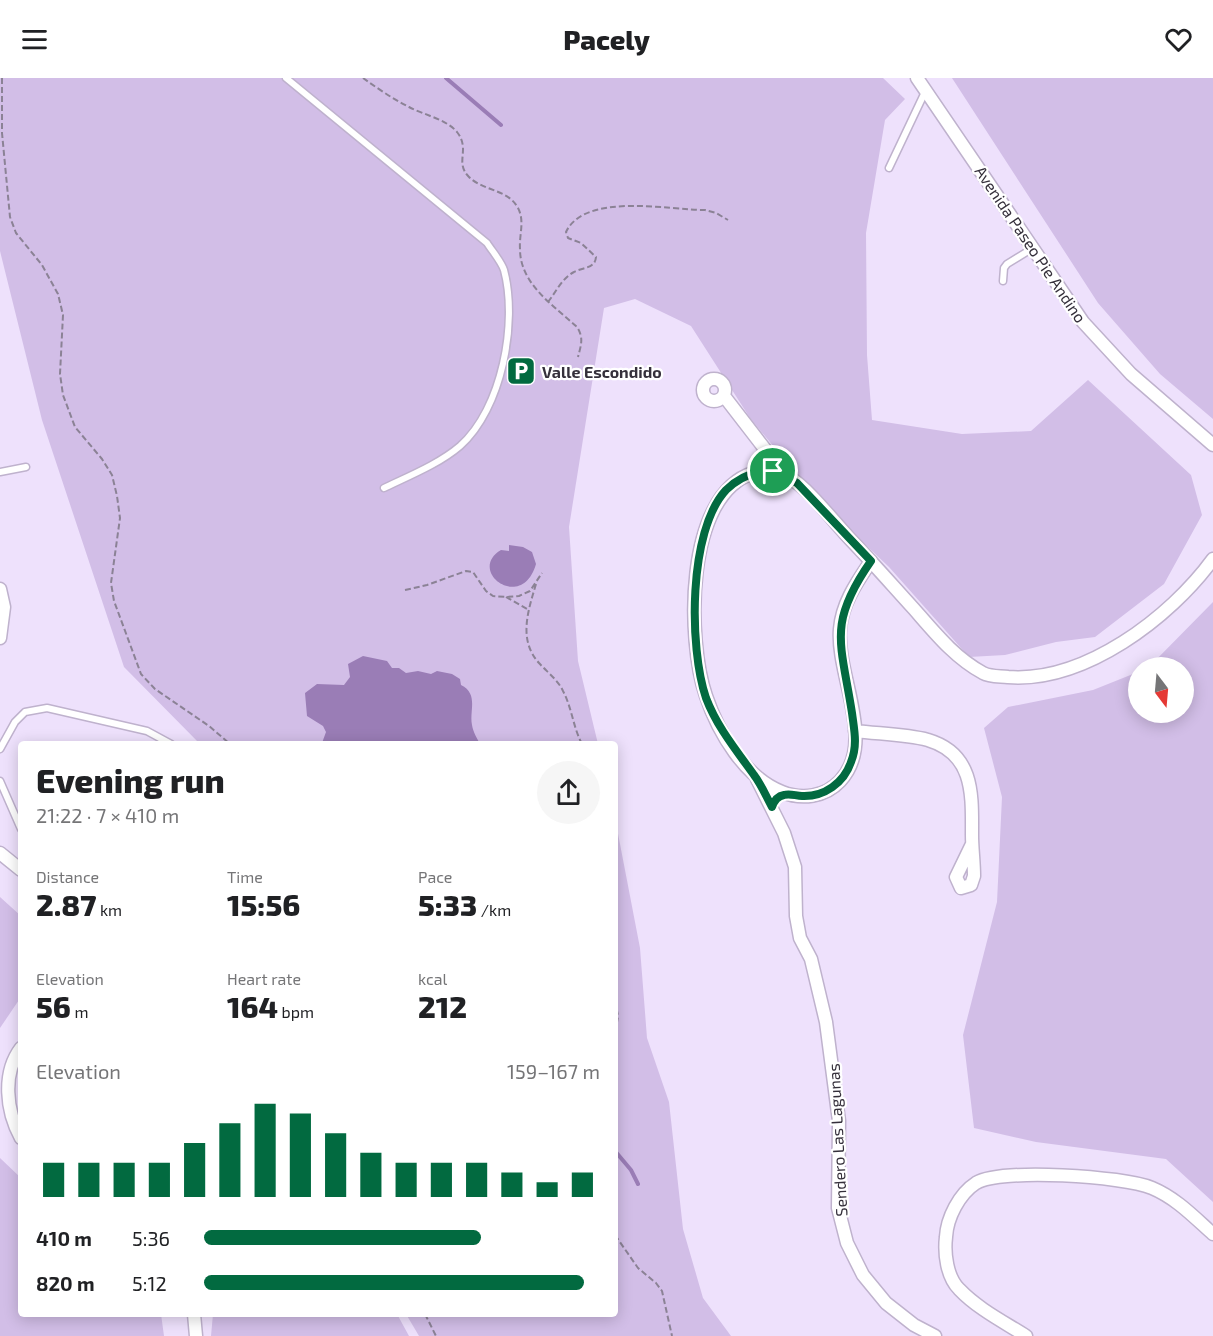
<!DOCTYPE html>
<html lang="en">
<head>
<meta charset="utf-8">
<style>
  body { margin:0; font-family:"Exo 2",sans-serif; background:#f6f6f6; color:#202124; height:100vh; display:flex; flex-direction:column; font-size:22px; white-space:nowrap }
  * { box-sizing:border-box; margin:0 }
  p { font-size:20px; color:#757577 }
  .icon { flex:none; width:33px; height:33px; fill:none; stroke:currentColor; stroke-width:2; stroke-linecap:round; stroke-linejoin:round }
  .map { position:relative; flex:1; overflow:hidden }
  .drawer { position:absolute; left:18px; top:663px; width:600px; height:576px; display:flex; flex-direction:column; background:#fff; border-radius:6px; box-shadow:0 3px 15px #0003 }
  .drawer>* { flex:none }
  .needle { width:39px; rotate:164deg }
  .fabs { position:absolute; left:1128px; top:579px; display:grid; gap:12px }
  .fabs a { display:grid; place-items:center; width:66px; height:66px; border-radius:50%; background:#fff; box-shadow:0 3px 15px #0003; font-size:30px }
  .pin { position:absolute; display:grid; place-items:center; width:51px; height:51px; color:#fff; margin:-26px; border:3px solid #fff; border-radius:50%; box-shadow:0 2px 6px #0007 }
  .round { display:grid; place-items:center; flex:none; width:63px; height:63px; border-radius:32px; background:#f6f6f6 }
  .headline { display:flex; align-items:center; justify-content:space-between; height:102px; padding:0 18px }
  h1 { font-size:33px; font-weight:800; line-height:45px }
  .metrics { display:grid; grid-template-columns:repeat(3,1fr); gap:9px; height:102px; padding:6px 18px }
  .metrics div { display:grid; align-content:center }
  .metrics b { font-size:30px; font-weight:800 }
  .metrics small { font-size:16px; font-weight:400 }
  .metrics p { font-size:16px }
  .chart { height:168px; padding:12px 18px }
  .chart p { display:flex; justify-content:space-between }
  .chart svg { width:100%; height:108px; margin-top:6px; stroke:#026a40; stroke-width:6 }
  ul { padding:0 18px; list-style:none; font-size:20px }
  li { display:grid; grid-template-columns:96px 72px 1fr; align-items:center; height:45px }
  li i { height:15px; border-radius:8px; background:#026a40 }
  header { display:flex; justify-content:space-between; align-items:center; height:78px; padding:0 18px; background:#fff; font-size:27px; font-weight:800 }
  .map>svg:first-child { display:block }
  .green { fill:#d2bee7 }
  .water { fill:#9a7db6 }
  .lines { fill:none; stroke-linecap:round; stroke-linejoin:round }
  .stream { stroke:#9a7db6; stroke-width:4 }
  .lane-casing { stroke:#bfb2cd; stroke-width:9 }
  .street-casing { stroke:#bfb2cd; stroke-width:15 }
  .path { stroke:#8b8295; stroke-width:2; stroke-dasharray:6 3; stroke-linecap:butt }
  .lane { stroke:#fff; stroke-width:6 }
  .street { stroke:#fff; stroke-width:12 }
  .route-casing { stroke:#fff; stroke-width:12 }
  .route { stroke:#026a40; stroke-width:8 }
  .labels { text-anchor:middle; dominant-baseline:central; stroke-width:4.5; stroke-linejoin:round; paint-order:stroke }
  .street-label { font-size:16px; fill:#35303b; stroke:#fff }
  .poi-label { font-size:16px; font-weight:bold; fill:#35303b; stroke:#fff; text-anchor:start }
</style>
</head>
<body>
<header><svg class="icon" aria-label="menu" viewBox="0 0 24 24"><path d="M4 6h16M4 12h16M4 18h16"/></svg>Pacely<svg class="icon" aria-label="heart" viewBox="0 0 24 24"><path d="M12 20l-8-8c-3-5 5-10 8-4 3-6 11-1 8 4z"/></svg></header>
<div class="map">
<svg width="1213" height="1258" viewBox="0 0 1213 1258">
  <rect width="100%" height="100%" fill="#eee1fc"/>
  <!-- green -->
  <path class="green" d="M0 0H883L905 21 885 42 866 155 867 277 872 342 962 356 1031 353 1088 302 1191 397 1202 437 1164 506 1095 559 1056 564 1005 577 969 579 889 489 818 422 750 340 691 248 635 221 604 230 569 449 578 583 598 666H200L124 589 42 342 0 173Z
    M952 0H1213V341L1160 296 1098 225Z
    M1213 524V1124L1166 1081 1036 1064 974 1050 963 957 997 824 1002 719 984 650 1008 629 1093 612 1138 594V634H1184V590L1149 589Z
    M615 740 640 870 647 960 669 1024 683 1151 703 1220 731 1258H419L406 1236H615Z
    M0 819 21 838V919L0 950Z
    M0 1080 21 1100V1236H161L164 1258H0Z
    M213 1236H397L409 1258H211Z"/>
  <!-- water -->
  <path class="water" d="M509 467 523 469 532 474 536 486C522 535 466 493 501 472L509 473Z
    M363 578 387 583 392 590H399L406 595 418 593 431 596 437 593 452 596 460 601 461 607C479 616 469 633 472 647 473 654 477 660 480 666H324L322 665 326 654 323 648 307 638 305 615 317 606 344 607 350 599 348 586Z"/>
  <g class="lines">
    <!-- stream -->
    <path class="stream" d="M446 0 501 47
      M615 1073 631 1092 638 1106"/>
    <!-- lane casing -->
    <g class="lane-casing">
      <path id="lane" d="M286 0 487 165C492 173 501 183 504 192 518 244 502 331 460 368 439 386 409 398 384 410
        M889 90 925 14
        M1003 203 1004 190 1007 186 1033 170
        M0 394 26 389
        M0 671 15 644 25 634 47 630 147 653 171 666
        M0 703 21 751"/>
    </g>
    <!-- street casing -->
    <g class="street-casing">
      <path id="street" d="M917 0 1083 244 1131 296 1213 367
        M703 312a11 11 0 1 1 22 0a11 11 0 1 1-22 0Z
        M724 318 768 375 773 393
        M871 483C857 504 842 525 840 551 836 597 877 664 840 703 825 719 802 722 782 714 745 700 718 654 706 618 687 563 684 417 753 395 765 391 778 392 789 399 809 411 834 444 851 462 873 485 893 508 914 531 935 555 955 580 983 595 990 599 1000 598 1008 599 1084 605 1170 540 1213 481
        M0 511 4 529 0 560
        M855 653C879 656 905 656 928 662 975 676 972 718 972 757 972 771 974 784 974 798L971 807 961 810 956 799 972 766
        M757 701 784 755 795 789 796 838 800 860 811 881 826 944 839 1043 838 1130 847 1165 863 1197 886 1225 914 1247 935 1258
        M0 775 21 792
        M21 970C2 995 6 1033 21 1060
        M194 1236 196 1258
        M1026 1258C1004 1244 978 1231 959 1211 947 1199 944 1176 946 1159 947 1140 959 1116 976 1105 1001 1090 1123 1098 1152 1110 1176 1120 1194 1139 1213 1156"/>
    </g>
    <!-- path -->
    <path class="path" d="M2 0V55L10 139 16 155 42 187 58 216 63 237 60 296 63 317 75 349 102 381 112 397 117 418 120 440 111 505 114 523 141 596 155 611 209 648 230 666
      M363 0C377 10 393 21 409 29 424 37 446 41 457 54 471 72 454 84 469 99 483 113 508 111 518 130 525 143 519 157 520 171 520 206 553 227 577 249 584 260 581 267 578 279
      M548 224C556 214 562 200 574 194 583 189 595 191 596 179L581 165 568 160 566 154C585 114 669 132 705 132L716 135 728 142
      M536 506C528 533 518 562 539 585 547 594 558 602 563 613 572 630 573 649 582 666
      M405 512 427 507 466 493 473 494 486 513 493 518 506 519 519 518 530 513 542 495
      M506 519 529 532
      M615 922 618 938 615 957
      M615 1157 638 1190 656 1205 662 1213 672 1258
      M425 1236 436 1258"/>
    <!-- lane -->
    <use href="#lane" class="lane"/>
    <!-- street -->
    <use href="#street" class="street"/>
  </g>
  <g class="lines">
    <!-- route casing -->
    <g class="route-casing">
      <path id="route" d="M762 393 780 395 797 405 871 483C827 546 841 564 852 635 854 651 858 667 851 684 844 705 824 719 802 718 796 718 790 715 784 717 778 718 774 723 772 729 766 718 761 706 754 697 736 672 717 649 706 620 689 570 688 453 726 412 736 402 748 396 762 393Z"/>
    </g>
    <!-- route -->
    <use href="#route" class="route"/>
  </g>
  <!-- icons -->
  <defs>
    <g id="parking-square" transform="scale(1.5)"><rect x="-9" y="-9" width="18" height="18" rx="4" fill="#026a40" stroke="#fff"/><path d="M-3.5-5.5H1a3.5 3.5 0 0 1 0 7H-1V5.5H-3.5ZM-1-3.4V-.6H.8a1.4 1.4 0 0 0 0-2.8Z" fill="#fff"/></g>
  </defs>
  <g fill-rule="evenodd">
    <use href="#parking-square" x="521" y="293"/>
  </g>
  <g class="labels">
    <!-- street labels -->
    <g class="street-label">
      <text transform="translate(1031 166) rotate(56)">Avenida Paseo Pie Andino</text>
      <text transform="translate(837 1062) rotate(-93)">Sendero Las Lagunas</text>
    </g>
    <!-- poi labels -->
    <g class="poi-label">
      <text x="542" y="293">Valle Escondido</text>
    </g>
  </g>
</svg>
<div class="fabs">
<a><svg class="needle" viewBox="-14 -14 28 28"><path d="M0-13l5 13h-10z" fill="#e53935"/><path d="M0 13l5-13h-10z" fill="#757577"/></svg></a>
</div>
<div class="pin" style="left:773px;top:393px;background:#1e9e55"><svg class="icon" aria-label="arrive" viewBox="0 0 24 24"><path d="M6 21V4h12l-3 4 3 4H6"/></svg></div>
<section class="drawer">
<div class="headline"><div><h1>Evening run</h1><p>21:22 · 7 × 410 m</p></div><a class="round"><svg class="icon" aria-label="share" viewBox="0 0 24 24"><path d="M12 15V3M7 8l5-5 5 5M5 13v7h14v-7"/></svg></a></div>
<div class="metrics">
<div><p>Distance</p><b>2.87<small> km</small></b></div>
<div><p>Time</p><b>15:56</b></div>
<div><p>Pace</p><b>5:33<small> /km</small></b></div>
</div>
<div class="metrics">
<div><p>Elevation</p><b>56<small> m</small></b></div>
<div><p>Heart rate</p><b>164<small> bpm</small></b></div>
<div><p>kcal</p><b>212</b></div>
</div>
<div class="chart"><p><span>Elevation</span>159–167 m</p>
<svg viewBox="0 0 160 44" preserveAspectRatio="none"><path d="M5 44V30M15 44V30M25 44V30M35 44V30M45 44V22M55 44V14M65 44V6M75 44V10M85 44V18M95 44V26M105 44V30M115 44V30M125 44V30M135 44V34M145 44V38M155 44V34"/></svg>
</div>
<ul>
<li><b>410 m</b>5:36<i style="width:70%"></i></li>
<li><b>820 m</b>5:12<i style="width:96%"></i></li>
</ul>
</section>
</div>
</body>
</html>
